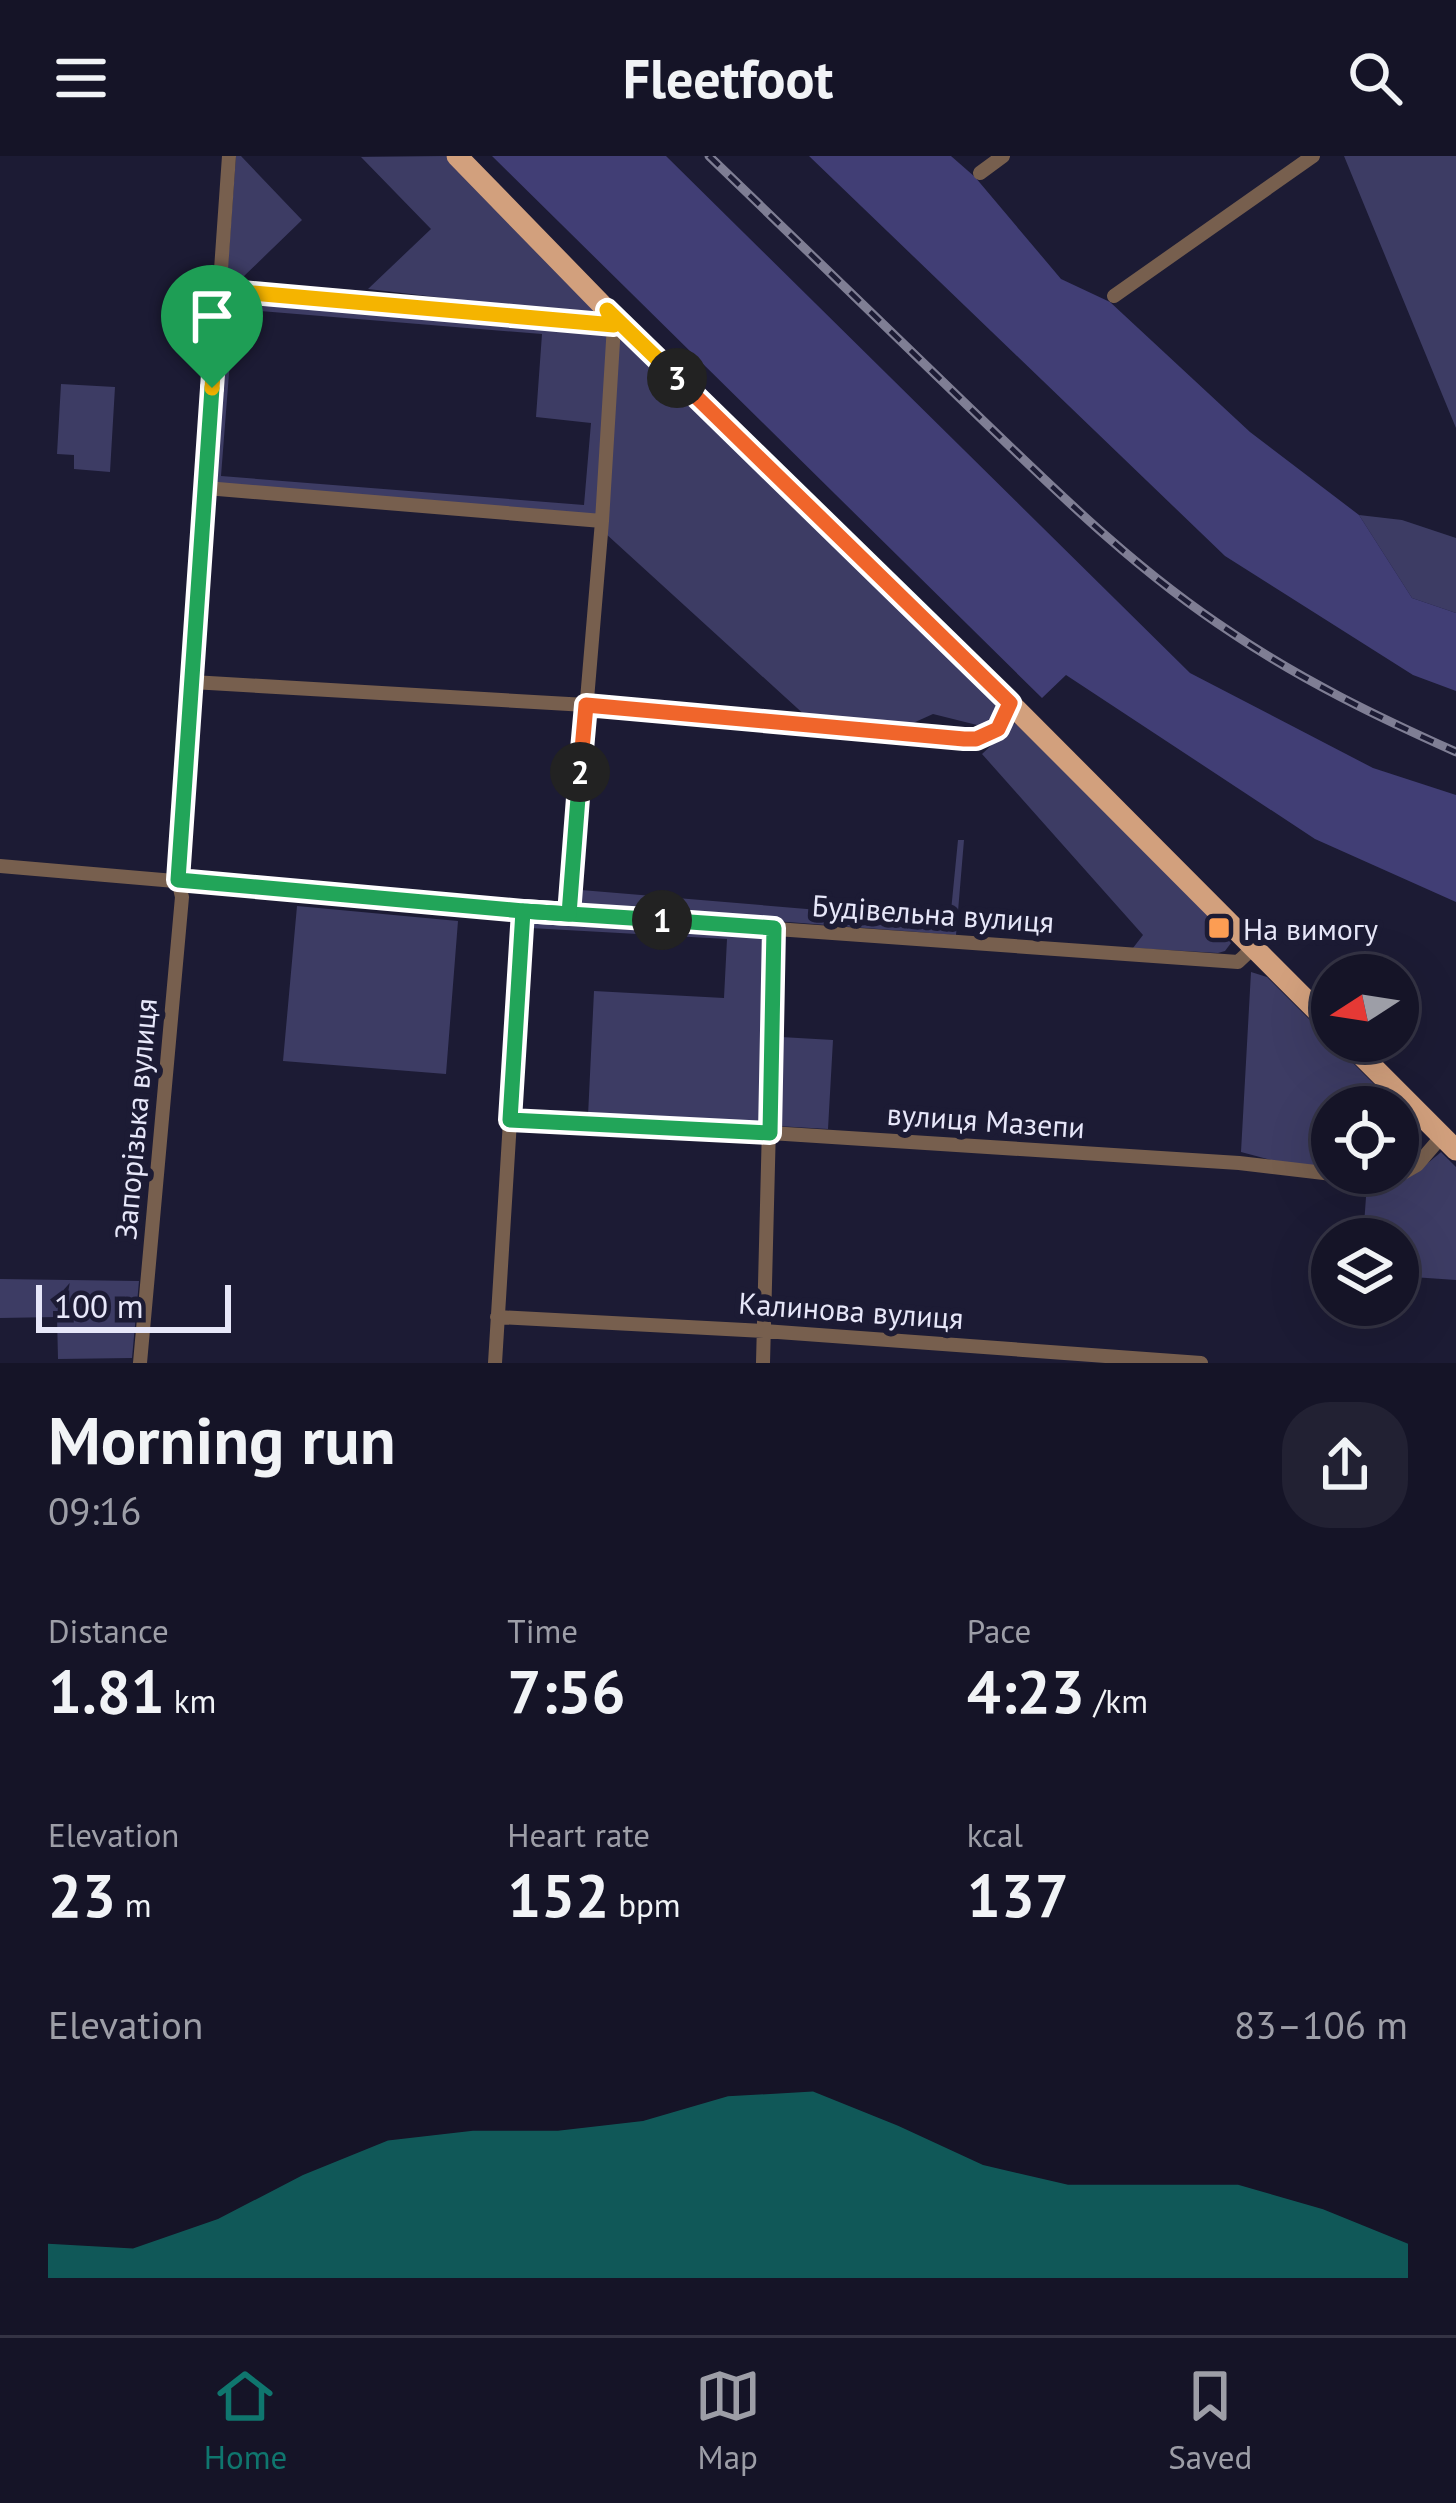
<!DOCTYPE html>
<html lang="en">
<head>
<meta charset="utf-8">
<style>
  body { margin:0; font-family:"PT Sans",sans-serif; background:#222133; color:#f1f3f6; height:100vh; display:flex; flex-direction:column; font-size:45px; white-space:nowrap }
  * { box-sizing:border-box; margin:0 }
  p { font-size:39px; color:#9d9ea7 }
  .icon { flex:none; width:66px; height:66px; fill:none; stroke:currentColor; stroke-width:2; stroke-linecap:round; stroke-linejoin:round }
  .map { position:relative; height:1207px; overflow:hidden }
  .panel { display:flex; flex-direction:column; background:#151427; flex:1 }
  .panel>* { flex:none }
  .needle { width:78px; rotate:258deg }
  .controls { position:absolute; left:1311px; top:798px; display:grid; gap:24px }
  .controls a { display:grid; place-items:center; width:108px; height:108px; border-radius:50%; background:#151427; box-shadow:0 12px 48px #0002,0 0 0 3px #343344; font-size:60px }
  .scale { position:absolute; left:36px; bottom:30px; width:195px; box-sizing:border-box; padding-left:12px; border:6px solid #e7e7f9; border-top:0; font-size:33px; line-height:42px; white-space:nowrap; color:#e7e7f9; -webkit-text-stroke:9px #1c1b34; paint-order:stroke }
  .pin { position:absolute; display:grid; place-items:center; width:102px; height:102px; color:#fff; margin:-123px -51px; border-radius:50% 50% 50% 0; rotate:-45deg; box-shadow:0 0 12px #0007 }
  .pin .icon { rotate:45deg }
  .km { position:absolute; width:60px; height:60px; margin:-30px; border-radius:50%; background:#222; color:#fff; font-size:33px; line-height:60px; text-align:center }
  .round { display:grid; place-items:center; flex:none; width:126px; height:126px; border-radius:48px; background:#222133 }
  .headline { display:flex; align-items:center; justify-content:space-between; height:204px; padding:0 48px }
  h1 { font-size:66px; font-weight:700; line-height:90px }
  .figures { display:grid; grid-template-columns:repeat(3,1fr); gap:18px; height:204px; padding:12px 48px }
  .figures div { display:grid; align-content:center }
  .figures b { font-size:60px; font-weight:700 }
  .figures small { font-size:33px; font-weight:400 }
  .figures p { font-size:33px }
  .chart { height:336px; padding:24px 48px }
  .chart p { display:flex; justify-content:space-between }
  .chart svg { width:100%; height:216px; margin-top:12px; fill:#0f766e; opacity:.7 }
  header { display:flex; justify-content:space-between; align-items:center; height:156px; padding:0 48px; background:#151427; font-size:54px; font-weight:700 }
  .dock { display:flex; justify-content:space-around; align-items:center; height:168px; border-top:3px solid #343344; background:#151427; font-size:33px; color:#9d9ea7 }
  .dock a { display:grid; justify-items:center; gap:6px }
  .dock .current { color:#0f766e }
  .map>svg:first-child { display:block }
  .green { fill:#3d3c64; fill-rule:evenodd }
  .forest { fill:#413e75 }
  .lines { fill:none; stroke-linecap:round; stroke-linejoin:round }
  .minor { stroke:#775f4e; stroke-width:14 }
  .primary { stroke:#d2a07d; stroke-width:21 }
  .rail-casing { stroke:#7f7e94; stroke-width:9 }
  .rail { stroke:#1c1b34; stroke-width:4.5; stroke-dasharray:14; stroke-linecap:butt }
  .split-1-casing { stroke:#fff; stroke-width:24 }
  .split-2-casing { stroke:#fff; stroke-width:24 }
  .split-3-casing { stroke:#fff; stroke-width:24 }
  .split-4-casing { stroke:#fff; stroke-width:24 }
  .split-1 { stroke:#22a559; stroke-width:15 }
  .split-2 { stroke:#22a559; stroke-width:15 }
  .split-3 { stroke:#f0652b; stroke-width:15 }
  .split-4 { stroke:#f5b400; stroke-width:15 }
  .poi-dot { fill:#fc9d53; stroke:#1c1b34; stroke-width:4.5 }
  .labels { text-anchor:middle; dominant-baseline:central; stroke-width:12; stroke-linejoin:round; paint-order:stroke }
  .street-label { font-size:30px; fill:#e7e7f9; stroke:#1c1b34 }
  .poi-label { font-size:30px; fill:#e7e7f9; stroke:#1c1b34; text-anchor:start }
</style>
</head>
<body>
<header><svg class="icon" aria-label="menu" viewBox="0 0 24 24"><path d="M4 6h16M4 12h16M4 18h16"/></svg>Fleetfoot<svg class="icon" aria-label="search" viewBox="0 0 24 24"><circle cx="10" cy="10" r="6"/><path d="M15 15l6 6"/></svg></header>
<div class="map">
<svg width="1456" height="1207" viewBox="0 0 1456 1207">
  <rect width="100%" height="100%" fill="#1c1b34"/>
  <!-- green -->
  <path class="green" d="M236 0H241L302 64 242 122 227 121Z
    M446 0 602 153 597 160 368 133 431 73 361 1Z
    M1344 0H1456V272Z
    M224 140 610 175 598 361 211 328ZM234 153 542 178 536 261 591 267 584 349 221 320Z
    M618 171 998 552 997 565 985 571 933 558 902 572 808 562 605 377Z
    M61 228 115 231 110 316 74 313V299L57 298Z
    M1359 359 1402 364 1456 382V457L1412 442Z
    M1015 567 1213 759 1209 764 1231 787 1225 795 1218 797 1133 792 1143 779 982 598Z
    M958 684H964L956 779 580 750 581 734 950 765Z
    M297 750 458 765 446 918 283 905Z
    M530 763 768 777 763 969 588 960 594 835 724 842 727 783 530 772Z
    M1251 816 1267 821 1397 951H1332V1013L1279 1006 1241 996Z
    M781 881 833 884 828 973 777 970Z
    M1441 996 1456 1011V1124L1398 1120V1083H1363L1367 1027C1396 1034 1420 1014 1441 996Z
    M0 1123 139 1125 132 1202 58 1203 57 1161 0 1162Z"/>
  <!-- forest -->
  <path class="forest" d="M492 0H666L1190 517 1373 612 1456 639V746L1315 683 1066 519 1042 542Z
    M809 0H951L975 21 1061 123 1110 146 1250 276 1359 359 1412 442 1456 457V535L1413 519 1225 400Z"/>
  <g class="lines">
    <!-- minor -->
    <path class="minor" d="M980 17 1003 0
      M219 133 614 169
      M1114 140 1313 0
      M206 332 602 365
      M192 526 586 549 964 583H976L998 573 1010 547
      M0 710 523 755 1238 806 1254 791
      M569 758 602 365 614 169 610 160
      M510 964 770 977 1239 1007 1375 1023 1403 1017 1417 1009 1442 980
      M497 1161 764 1175 1201 1207
      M140 1207 182 741 178 724 229 0
      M495 1207 523 755
      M763 1207 774 772"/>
    <!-- primary -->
    <path class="primary" d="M457 0 607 154 1010 547 1332 870
      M1347 885 1456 994"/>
    <!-- rail casing -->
    <g class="rail-casing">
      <path id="rail" d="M709 0C796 84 883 168 970 252 1053 332 1135 414 1232 477 1303 525 1378 561 1456 596"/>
    </g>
    <!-- rail -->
    <use href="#rail" class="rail"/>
  </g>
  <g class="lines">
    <!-- split-1 casing -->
    <g class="split-1-casing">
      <path id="split-1" d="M212 232 178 724 523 755 662 764"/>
    </g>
    <!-- split-2 casing -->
    <g class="split-2-casing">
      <path id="split-2" d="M580 616 569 758 523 755 510 964 770 977 774 772 662 764"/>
    </g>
    <!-- split-3 casing -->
    <g class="split-3-casing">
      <path id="split-3" d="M580 616 586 549 964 583H976L998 573 1010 547 677 222"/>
    </g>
    <!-- split-4 casing -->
    <g class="split-4-casing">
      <path id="split-4" d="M212 232 219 134 614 169 607 154 677 222"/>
    </g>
    <!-- split-1 -->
    <use href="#split-1" class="split-1"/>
    <!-- split-2 -->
    <use href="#split-2" class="split-2"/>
    <!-- split-3 -->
    <use href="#split-3" class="split-3"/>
    <!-- split-4 -->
    <use href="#split-4" class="split-4"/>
  </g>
  <!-- markers -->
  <rect class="poi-dot" x="1207" y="760" width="24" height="24" rx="6"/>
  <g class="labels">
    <!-- street labels -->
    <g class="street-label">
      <text transform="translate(933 757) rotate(4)">Будівельна вулиця</text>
      <text transform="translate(135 963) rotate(-85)">Запорізька вулиця</text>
      <text transform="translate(986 964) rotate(4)">вулиця Мазепи</text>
      <text transform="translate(851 1154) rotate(4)">Калинова вулиця</text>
    </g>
    <!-- poi labels -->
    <g class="poi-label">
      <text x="1243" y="772">На вимогу</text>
    </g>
  </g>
</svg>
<div class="controls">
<a><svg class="needle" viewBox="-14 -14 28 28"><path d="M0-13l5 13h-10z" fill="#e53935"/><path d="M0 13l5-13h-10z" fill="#9d9ea7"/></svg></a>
<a><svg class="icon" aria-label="locate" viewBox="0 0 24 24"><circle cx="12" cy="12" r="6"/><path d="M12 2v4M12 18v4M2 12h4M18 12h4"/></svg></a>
<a><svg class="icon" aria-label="layers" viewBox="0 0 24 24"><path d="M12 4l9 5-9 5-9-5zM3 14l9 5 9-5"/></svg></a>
</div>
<div class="scale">100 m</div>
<div class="pin" style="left:212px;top:232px;background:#1e9e55"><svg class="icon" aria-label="arrive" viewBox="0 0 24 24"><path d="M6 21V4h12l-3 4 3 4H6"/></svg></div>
<b class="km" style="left:662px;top:764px">1</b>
<b class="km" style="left:580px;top:616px">2</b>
<b class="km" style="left:677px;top:222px">3</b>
</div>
<section class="panel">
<div class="headline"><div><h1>Morning run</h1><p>09:16</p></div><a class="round"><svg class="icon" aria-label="share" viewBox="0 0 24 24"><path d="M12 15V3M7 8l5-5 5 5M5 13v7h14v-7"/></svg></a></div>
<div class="figures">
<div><p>Distance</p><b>1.81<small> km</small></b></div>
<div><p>Time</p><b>7:56</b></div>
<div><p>Pace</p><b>4:23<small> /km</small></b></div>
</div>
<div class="figures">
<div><p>Elevation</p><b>23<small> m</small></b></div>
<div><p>Heart rate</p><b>152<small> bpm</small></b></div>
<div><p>kcal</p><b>137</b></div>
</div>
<div class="chart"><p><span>Elevation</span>83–106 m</p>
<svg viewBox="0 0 160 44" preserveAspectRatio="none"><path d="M0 44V37L10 38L20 32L30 23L40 16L50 14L60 14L70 12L80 7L90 6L100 13L110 21L120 25L130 25L140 25L150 30L160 37V44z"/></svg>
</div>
</section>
<nav class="dock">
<a class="current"><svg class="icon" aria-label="home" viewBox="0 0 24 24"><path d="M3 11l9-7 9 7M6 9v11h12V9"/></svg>Home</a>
<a><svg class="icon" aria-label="map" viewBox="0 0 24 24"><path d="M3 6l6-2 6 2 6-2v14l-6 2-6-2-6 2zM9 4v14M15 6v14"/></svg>Map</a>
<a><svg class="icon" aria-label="saved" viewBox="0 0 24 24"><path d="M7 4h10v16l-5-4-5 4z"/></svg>Saved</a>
</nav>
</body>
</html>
